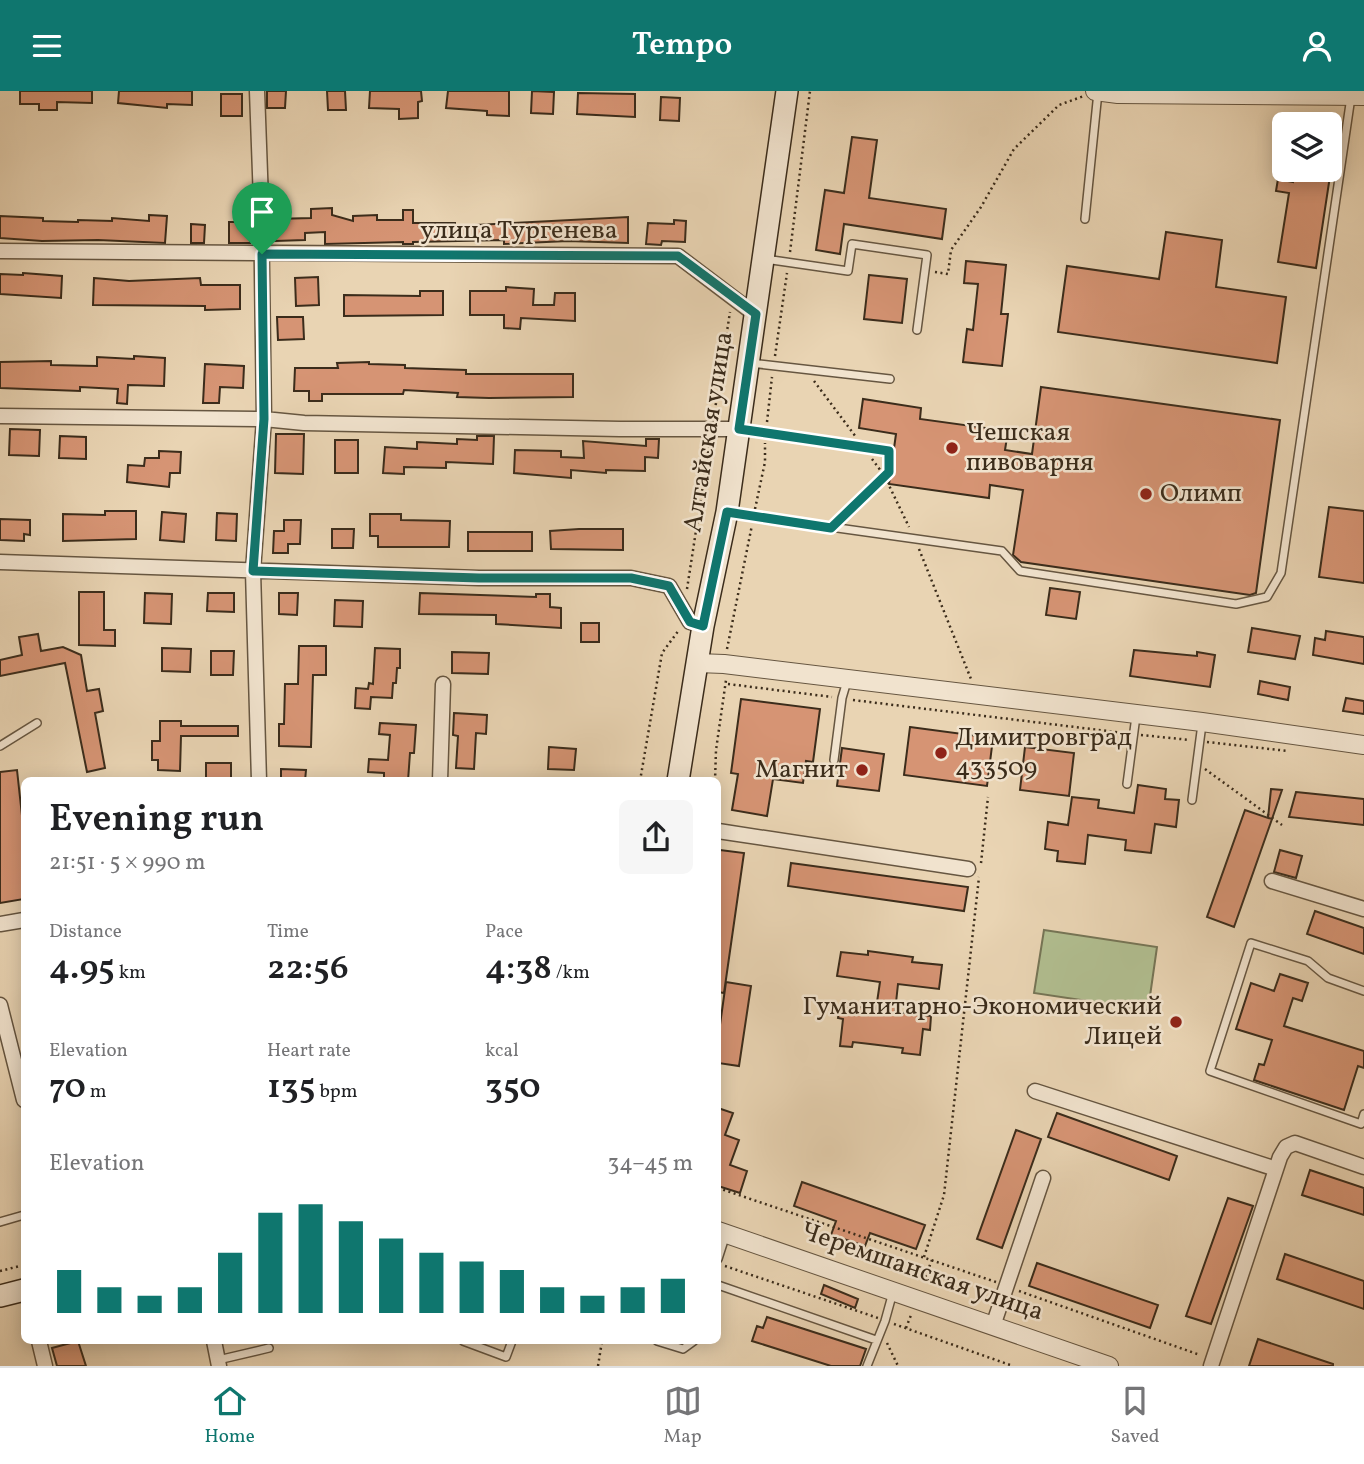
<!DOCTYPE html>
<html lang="en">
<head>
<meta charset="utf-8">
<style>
  body { margin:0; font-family:Vollkorn,serif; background:#f6f6f6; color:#202124; height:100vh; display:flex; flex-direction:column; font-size:26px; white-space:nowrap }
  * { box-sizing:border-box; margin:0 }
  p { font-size:23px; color:#757577 }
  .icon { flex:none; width:38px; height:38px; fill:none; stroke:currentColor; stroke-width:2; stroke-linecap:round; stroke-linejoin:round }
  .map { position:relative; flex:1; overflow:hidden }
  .panel { position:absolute; left:21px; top:686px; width:700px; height:567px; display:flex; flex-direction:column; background:#fff; border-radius:10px; box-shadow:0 4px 18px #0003 }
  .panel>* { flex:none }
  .controls { position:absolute; left:1272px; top:21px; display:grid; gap:14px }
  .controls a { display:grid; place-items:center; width:70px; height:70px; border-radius:10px; background:#fff; box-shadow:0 4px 18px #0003; font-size:35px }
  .pin { position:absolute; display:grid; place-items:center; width:60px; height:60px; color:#fff; margin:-72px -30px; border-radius:50% 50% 50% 0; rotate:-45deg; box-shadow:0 0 7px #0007 }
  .pin .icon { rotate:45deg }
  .round { display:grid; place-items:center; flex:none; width:74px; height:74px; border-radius:10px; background:#f6f6f6 }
  .overview { display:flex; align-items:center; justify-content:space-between; height:119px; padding:0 28px }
  h1 { font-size:38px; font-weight:600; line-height:52px }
  .stats { display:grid; grid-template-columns:repeat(3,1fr); gap:10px; height:119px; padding:7px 28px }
  .stats div { display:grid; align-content:center }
  .stats b { font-size:35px; font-weight:600 }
  .stats small { font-size:19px; font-weight:400 }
  .stats p { font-size:19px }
  .chart { height:196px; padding:14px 28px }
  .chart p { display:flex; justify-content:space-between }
  .chart svg { width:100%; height:126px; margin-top:7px; stroke:#0f766e; stroke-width:6 }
  header { display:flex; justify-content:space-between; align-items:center; height:91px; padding:0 28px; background:#0f766e; color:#fff; font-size:32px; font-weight:600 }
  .tabs { display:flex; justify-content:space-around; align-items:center; height:98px; border-top:2px solid #e0e0e0; background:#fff; font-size:19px; color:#757577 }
  .tabs a { display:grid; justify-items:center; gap:4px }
  .tabs .active { color:#0f766e }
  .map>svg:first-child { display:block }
  .green { fill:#b1be90; stroke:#767556; stroke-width:2 }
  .building { fill:#d69474; stroke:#3b2c1b; stroke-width:2 }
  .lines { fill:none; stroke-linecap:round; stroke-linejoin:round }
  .service-casing { stroke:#665641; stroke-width:10 }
  .minor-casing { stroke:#665641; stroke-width:17 }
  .tertiary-casing { stroke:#665641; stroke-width:20 }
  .secondary-casing { stroke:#3b2c1b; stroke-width:24 }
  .path { stroke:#3b2c1b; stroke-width:2.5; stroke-dasharray:2 3.5; stroke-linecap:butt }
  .service { stroke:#f1e3ce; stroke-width:7 }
  .minor { stroke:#f1e3ce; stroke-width:14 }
  .tertiary { stroke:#f1e3ce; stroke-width:18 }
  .secondary { stroke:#f1e3ce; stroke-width:21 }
  .route-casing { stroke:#fff; stroke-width:14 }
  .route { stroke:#0f766e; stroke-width:9 }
  .poi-dot { fill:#8f2418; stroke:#f1e3ce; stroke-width:2.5 }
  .labels { text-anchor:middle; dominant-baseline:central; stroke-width:5; stroke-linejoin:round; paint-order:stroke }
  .street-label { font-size:26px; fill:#3b2c1b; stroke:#f1e3ce }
  .poi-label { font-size:26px; fill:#3b2c1b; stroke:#f1e3ce; text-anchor:start }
</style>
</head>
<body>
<header><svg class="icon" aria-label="menu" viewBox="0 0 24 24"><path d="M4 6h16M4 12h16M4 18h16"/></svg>Tempo<svg class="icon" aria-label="person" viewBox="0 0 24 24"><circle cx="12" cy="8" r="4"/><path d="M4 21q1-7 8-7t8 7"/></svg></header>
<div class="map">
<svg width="1364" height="1275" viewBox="0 0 1364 1275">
  <rect width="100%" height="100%" fill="#e9d4b3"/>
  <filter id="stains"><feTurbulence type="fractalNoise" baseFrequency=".00286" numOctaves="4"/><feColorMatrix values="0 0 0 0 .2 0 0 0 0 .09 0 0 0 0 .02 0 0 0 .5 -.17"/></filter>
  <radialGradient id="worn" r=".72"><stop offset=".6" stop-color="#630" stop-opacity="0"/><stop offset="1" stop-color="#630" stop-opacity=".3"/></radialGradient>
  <!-- green -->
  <path class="green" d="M1044 839 1157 856 1148 919 1034 902Z"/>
  <!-- building -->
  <path class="building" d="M20 0H92V12L57 11V19H39V13H20Z
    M119 0H192V14L167 13V17L118 12Z
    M267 0H286L285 17H267Z
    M327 0H345L346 19H328Z
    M370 0H421L422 10 418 11V27L399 28V18L369 17Z
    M448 0H509V25L487 24V20L446 17Z
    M532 0 554 1 553 23 531 22Z
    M578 2 635 3V26L577 23Z
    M221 3H242V25H221Z
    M661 6 680 7 679 30 660 29Z
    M852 46 877 49 869 107 946 118 942 148 844 133 840 163 816 159 825 99 844 102Z
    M1294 80 1330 85 1316 177 1278 171 1289 102 1276 100 1278 88 1293 91Z
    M332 117V124L353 130V125L377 124V129H403V119H413V132H455V135L628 126V152L568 150 504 153V149L413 151V153H403V151L325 153V141L305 142V149L275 150 274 128 311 127V118Z
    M149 124 167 125 165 152 98 149 42 150 0 147V125L43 127V130L78 131V129L112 130V127L149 130Z
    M674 129 686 130 685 151 662 150 661 154 646 153 648 132 674 133Z
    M229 131H250V152H229Z
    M191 133 205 134 204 152H191Z
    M1166 141 1222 149 1216 196 1286 206 1277 272 1058 241 1067 175 1159 188Z
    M966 170 1006 174 1001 223H1008L1002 275 963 271 967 238 973 239 978 193 964 192Z
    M23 182 62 185 61 207 0 203V183L23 184Z
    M869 184 907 188 902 232 864 228Z
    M318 186 319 214 296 215 295 187Z
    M94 187 129 190 200 187 201 194H240V218L205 219V215L93 214Z
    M506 196 534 198 533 214H554L555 202H575V230L521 227 520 238 504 237V224H470V200H506Z
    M420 200H443V224L344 225V204L420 205Z
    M277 226H303L304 248 278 249Z
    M134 265 165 267 164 295 128 294 127 313 117 312 118 298 80 296V300L0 297V271L51 270V274L97 275V266L134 268Z
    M369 271V273L405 274V277L466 279V283H573V306L489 307 457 306 458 302 404 299 403 303H322V310H309V300H294L295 277H338L337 272Z
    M205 273 244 275 243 297 220 296 219 312H203Z
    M1041 296 1280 329 1256 502 1250 504 1021 471 1013 464 1023 399 990 394 989 407 889 393 896 343 859 337 863 308 921 317 920 328 1008 340 1005 359 1032 363Z
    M10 338 40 339 39 365 9 364Z
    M276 343H304L303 383 275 382Z
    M60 345 86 346V368L59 367Z
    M477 345H494L493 373 446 371V377L404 376V383L383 382 385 356 417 358V351L457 353V348L477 349Z
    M646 348H659L658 367 645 366V380L606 379V382L571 379V387L514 382 515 359 561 360V366L584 367 583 350 646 355Z
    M335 349H358V382H335Z
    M159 360 181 361 180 382H170L169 396 127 391 128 374 144 375 145 367H159Z
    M1329 416 1364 420V492L1319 486Z
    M105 420H136V448L63 450V423L105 424Z
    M162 421 186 423 184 451 160 449Z
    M217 422 237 423 236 450 216 449Z
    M370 423H401V429L450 430 449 456H378V445H370Z
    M0 428 30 429V444L24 443V450L0 449Z
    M284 429H301L300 453H288V462H273L274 440H284Z
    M332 438H354L353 457H332Z
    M579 438H623V459L551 458 550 440Z
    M468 441H532V460H468Z
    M1050 497 1080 501 1076 528 1046 524Z
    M79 501H104V539H115V555L79 554Z
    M145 502 172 503 171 533 144 532Z
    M208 502H234V521L207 520Z
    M279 502H298L297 524 279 523Z
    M420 502 536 506V503H550V516L561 517V537L496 533V524L419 523Z
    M335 509 363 510 362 536 334 535Z
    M581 532H599V551H581Z
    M1252 537 1300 545 1295 568 1248 561Z
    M1326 540 1364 546V573L1313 564 1315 547 1325 549Z
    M38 543 41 560 63 556 81 564 87 600 99 598 103 620 95 622 105 677 87 681 65 572 0 585V569L22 564 19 546Z
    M299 555H326V584H313L311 656 279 655V633H284L285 593H298Z
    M162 557 191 558 190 581 162 580Z
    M375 557 400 558V577H397L396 592H393L392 607 371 606 370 618 355 617 356 597 368 598 369 592 373 593Z
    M1134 559 1197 565V561L1215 564 1210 596 1130 585Z
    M211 560H234L233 584H211Z
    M452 561 489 562 488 583 452 582Z
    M1260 590 1290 596 1288 609 1258 603Z
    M1346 607 1364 610V623L1343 620Z
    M741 608 820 618 813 671 806 670 803 692 773 688 767 725 732 719 738 683 731 682Z
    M454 622 487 624 486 643 476 642 474 678 456 677 458 645 453 644Z
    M160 630H181V635H238V645H181L180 680 158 679V669H152V650H160Z
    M380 632 416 634 414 662H410L408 690H384V682L368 681 369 668 388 669 390 644 379 643Z
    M910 636 993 647 987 695 904 684Z
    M549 656 576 658 574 679 548 678Z
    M1025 656 1074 662 1069 705 1020 699Z
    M842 657 884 663 879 700 837 695Z
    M206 672H231V690H206Z
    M281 678 306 679 305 690H281Z
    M17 679 24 743V808L0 812V681Z
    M1138 694 1166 698 1165 708 1179 709 1176 736 1155 733 1151 762 1125 759 1126 749 1088 744 1085 773 1057 770 1058 760 1045 758 1048 731 1068 734 1072 706 1099 709 1098 717 1134 722Z
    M1271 698 1282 699 1272 728 1269 727 1272 728 1234 836 1207 826 1245 719 1268 727Z
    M1296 701 1364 708V734L1289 726Z
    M720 759 744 762 724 902 718 901V779Z
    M1280 759 1302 765 1296 787 1274 781Z
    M791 772 968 796 964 820 788 795Z
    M1315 820 1364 837V863L1307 843Z
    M868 860 913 866 912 871 942 874 939 898 898 893 895 921 931 925 930 939 923 938 920 964 902 962 903 957 870 953 853 951 852 956 840 955 843 928 838 927 840 914 876 918 880 891 837 885 841 861 868 864Z
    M1280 883 1308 892 1302 910 1293 907 1284 935 1364 960V977L1358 975 1344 1019 1254 989 1259 973 1264 974 1272 949 1236 938 1251 892 1274 900Z
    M726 891 751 895 739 975 718 972V948Z
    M718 1017 733 1022 725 1044 739 1049 730 1074 747 1080 740 1102 718 1095Z
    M1057 1022 1177 1065 1169 1089 1048 1046Z
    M1016 1039 1041 1048 1002 1157 977 1148Z
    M1310 1079 1364 1097V1124L1302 1104Z
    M802 1091 925 1134 916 1158 870 1142 865 1155 831 1144 836 1130 794 1115Z
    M1228 1107 1253 1115 1211 1233 1186 1225Z
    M1285 1163 1364 1190V1218L1277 1188Z
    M1037 1172 1158 1214 1150 1237 1029 1195Z
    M824 1194 858 1208 855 1217 821 1203Z
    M767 1226 866 1258 860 1275H831L752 1250 757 1235 763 1237Z
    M1258 1248 1333 1273V1275H1249Z
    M78 1250 86 1275H57L52 1257Z"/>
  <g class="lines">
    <!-- service casing -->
    <g class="service-casing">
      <path id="service" d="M1085 128 1098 1
        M765 168 848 180 852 153 927 164 917 239
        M750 272 890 288
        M740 338 889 360
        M731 422 1002 460 1020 480 1236 513 1267 506 1281 482 1351 6
        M0 655 37 632
        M834 669 842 607 847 590
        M1127 693 1136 625
        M1192 709 1202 633
        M1364 900 1328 887 1308 870 1251 852 1210 980 1361 1033 1364 1023
        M0 1131 24 1124
        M718 1168 726 1143
        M718 1194 876 1249
        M463 1250 506 1266 512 1250
        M657 1250 683 1258 694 1250
        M218 1269 269 1257
        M867 1275 885 1230 893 1201"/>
    </g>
    <!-- minor casing -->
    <g class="minor-casing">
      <path id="minor" d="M257 0 261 110 264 328 253 480 259 690
        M0 160 678 165 756 224
        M0 325 264 328 304 332 620 338H739
        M0 471 479 487H631L669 495 690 531 703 535
        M440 690 443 593
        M718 740 968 778
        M1272 790 1364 818
        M0 833 24 829
        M0 914 24 1009
        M1035 1000 1276 1078
        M993 1235 1043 1087
        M39 1250 45 1275
        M214 1250 219 1275
        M1211 1275 1280 1066 1286 1056 1295 1052 1364 1076"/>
    </g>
    <!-- tertiary casing -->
    <g class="tertiary-casing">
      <path id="tertiary" d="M1095 0 1118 3 1364 5
        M697 572 724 573 1202 631 1364 654
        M718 1140 1109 1275"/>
    </g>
    <!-- secondary casing -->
    <g class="secondary-casing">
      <path id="secondary" d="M678 690 703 535 727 421 787 0
        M0 1205 24 1199"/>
    </g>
    <!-- path -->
    <path class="path" d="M790 161 810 0
      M935 181 948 183 951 159 981 116 1014 58 1059 14 1084 5
      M775 265 787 182
      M814 290 856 346
      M714 325 730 221
      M767 331 772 286
      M872 368 884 384 909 436
      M755 418 765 371V352
      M841 427 889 381V370
      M919 458 971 588
      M687 498 710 349
      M727 558 752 434
      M728 593 832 606
      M853 609 1124 642
      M1141 644 1190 649
      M1207 651 1288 660
      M1205 678 1282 734
      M640 690 662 562 679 539
      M715 690 716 659 726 589
      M981 772 988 706
      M718 1097 996 1191
      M924 1166 944 1104 979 786
      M725 1175 878 1227
      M0 1180 24 1174
      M923 1191 932 1169
      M1019 1200 1200 1264
      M894 1233 1013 1275
      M906 1237 911 1224
      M887 1252 898 1275
      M598 1275 602 1250"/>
    <!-- service -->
    <use href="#service" class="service"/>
    <!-- minor -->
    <use href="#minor" class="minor"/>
    <!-- tertiary -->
    <use href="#tertiary" class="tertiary"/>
    <!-- secondary -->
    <use href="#secondary" class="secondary"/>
  </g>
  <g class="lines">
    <!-- route casing -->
    <g class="route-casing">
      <path id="route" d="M262 163 678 165 756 223 739 338 889 360V381L831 437 727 421 703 535 690 531 669 495 631 487H479L253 480 264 328Z"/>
    </g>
    <!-- route -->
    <use href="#route" class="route"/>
  </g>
  <!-- markers -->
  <g class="poi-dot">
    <circle cx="952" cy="357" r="7"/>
    <circle cx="1146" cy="403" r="7"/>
    <circle cx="941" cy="662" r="7"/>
    <circle cx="862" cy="679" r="7"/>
    <circle cx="1176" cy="931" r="7"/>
  </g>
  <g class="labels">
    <!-- street labels -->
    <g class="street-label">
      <text x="519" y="140">улица Тургенева</text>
      <text transform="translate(709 341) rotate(-81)">Алтайская улица</text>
      <text transform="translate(922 1181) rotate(19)">Черемшанская улица</text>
    </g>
    <!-- poi labels -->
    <g class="poi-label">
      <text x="966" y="342">Чешская<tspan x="966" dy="30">пивоварня</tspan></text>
      <text x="1160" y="403">Олимп</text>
      <text x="955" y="647">Димитровград<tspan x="955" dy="30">433509</tspan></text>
      <text x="848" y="679" text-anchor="end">Магнит</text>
      <text x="1162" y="916" text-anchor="end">Гуманитарно-Экономический<tspan x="1162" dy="30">Лицей</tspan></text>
    </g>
  </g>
  <rect width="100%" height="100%" filter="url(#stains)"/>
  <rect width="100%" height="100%" fill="url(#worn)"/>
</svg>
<div class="controls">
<a><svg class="icon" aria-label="layers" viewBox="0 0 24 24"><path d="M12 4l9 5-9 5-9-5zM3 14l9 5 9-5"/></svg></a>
</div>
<div class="pin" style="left:262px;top:163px;background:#1e9e55"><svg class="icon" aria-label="arrive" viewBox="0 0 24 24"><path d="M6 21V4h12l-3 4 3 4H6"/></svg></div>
<section class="panel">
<div class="overview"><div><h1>Evening run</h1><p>21:51 · 5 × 990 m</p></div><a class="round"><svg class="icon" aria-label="share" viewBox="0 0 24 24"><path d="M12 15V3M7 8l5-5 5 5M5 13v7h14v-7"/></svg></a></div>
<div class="stats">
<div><p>Distance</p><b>4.95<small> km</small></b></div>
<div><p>Time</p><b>22:56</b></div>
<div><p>Pace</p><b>4:38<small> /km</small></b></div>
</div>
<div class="stats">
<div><p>Elevation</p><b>70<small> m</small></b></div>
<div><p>Heart rate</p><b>135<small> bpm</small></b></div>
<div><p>kcal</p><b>350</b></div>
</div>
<div class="chart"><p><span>Elevation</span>34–45 m</p>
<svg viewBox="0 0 160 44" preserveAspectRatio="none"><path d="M5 44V29M15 44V35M25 44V38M35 44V35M45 44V23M55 44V9M65 44V6M75 44V12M85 44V18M95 44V23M105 44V26M115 44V29M125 44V35M135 44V38M145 44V35M155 44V32"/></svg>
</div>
</section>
</div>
<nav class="tabs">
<a class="active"><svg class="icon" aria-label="home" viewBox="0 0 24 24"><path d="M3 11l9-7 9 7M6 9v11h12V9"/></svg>Home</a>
<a><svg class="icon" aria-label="map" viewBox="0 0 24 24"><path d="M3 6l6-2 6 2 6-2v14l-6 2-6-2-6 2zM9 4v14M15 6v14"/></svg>Map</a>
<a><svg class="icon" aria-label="saved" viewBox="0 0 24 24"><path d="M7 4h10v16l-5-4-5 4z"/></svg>Saved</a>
</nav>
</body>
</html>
